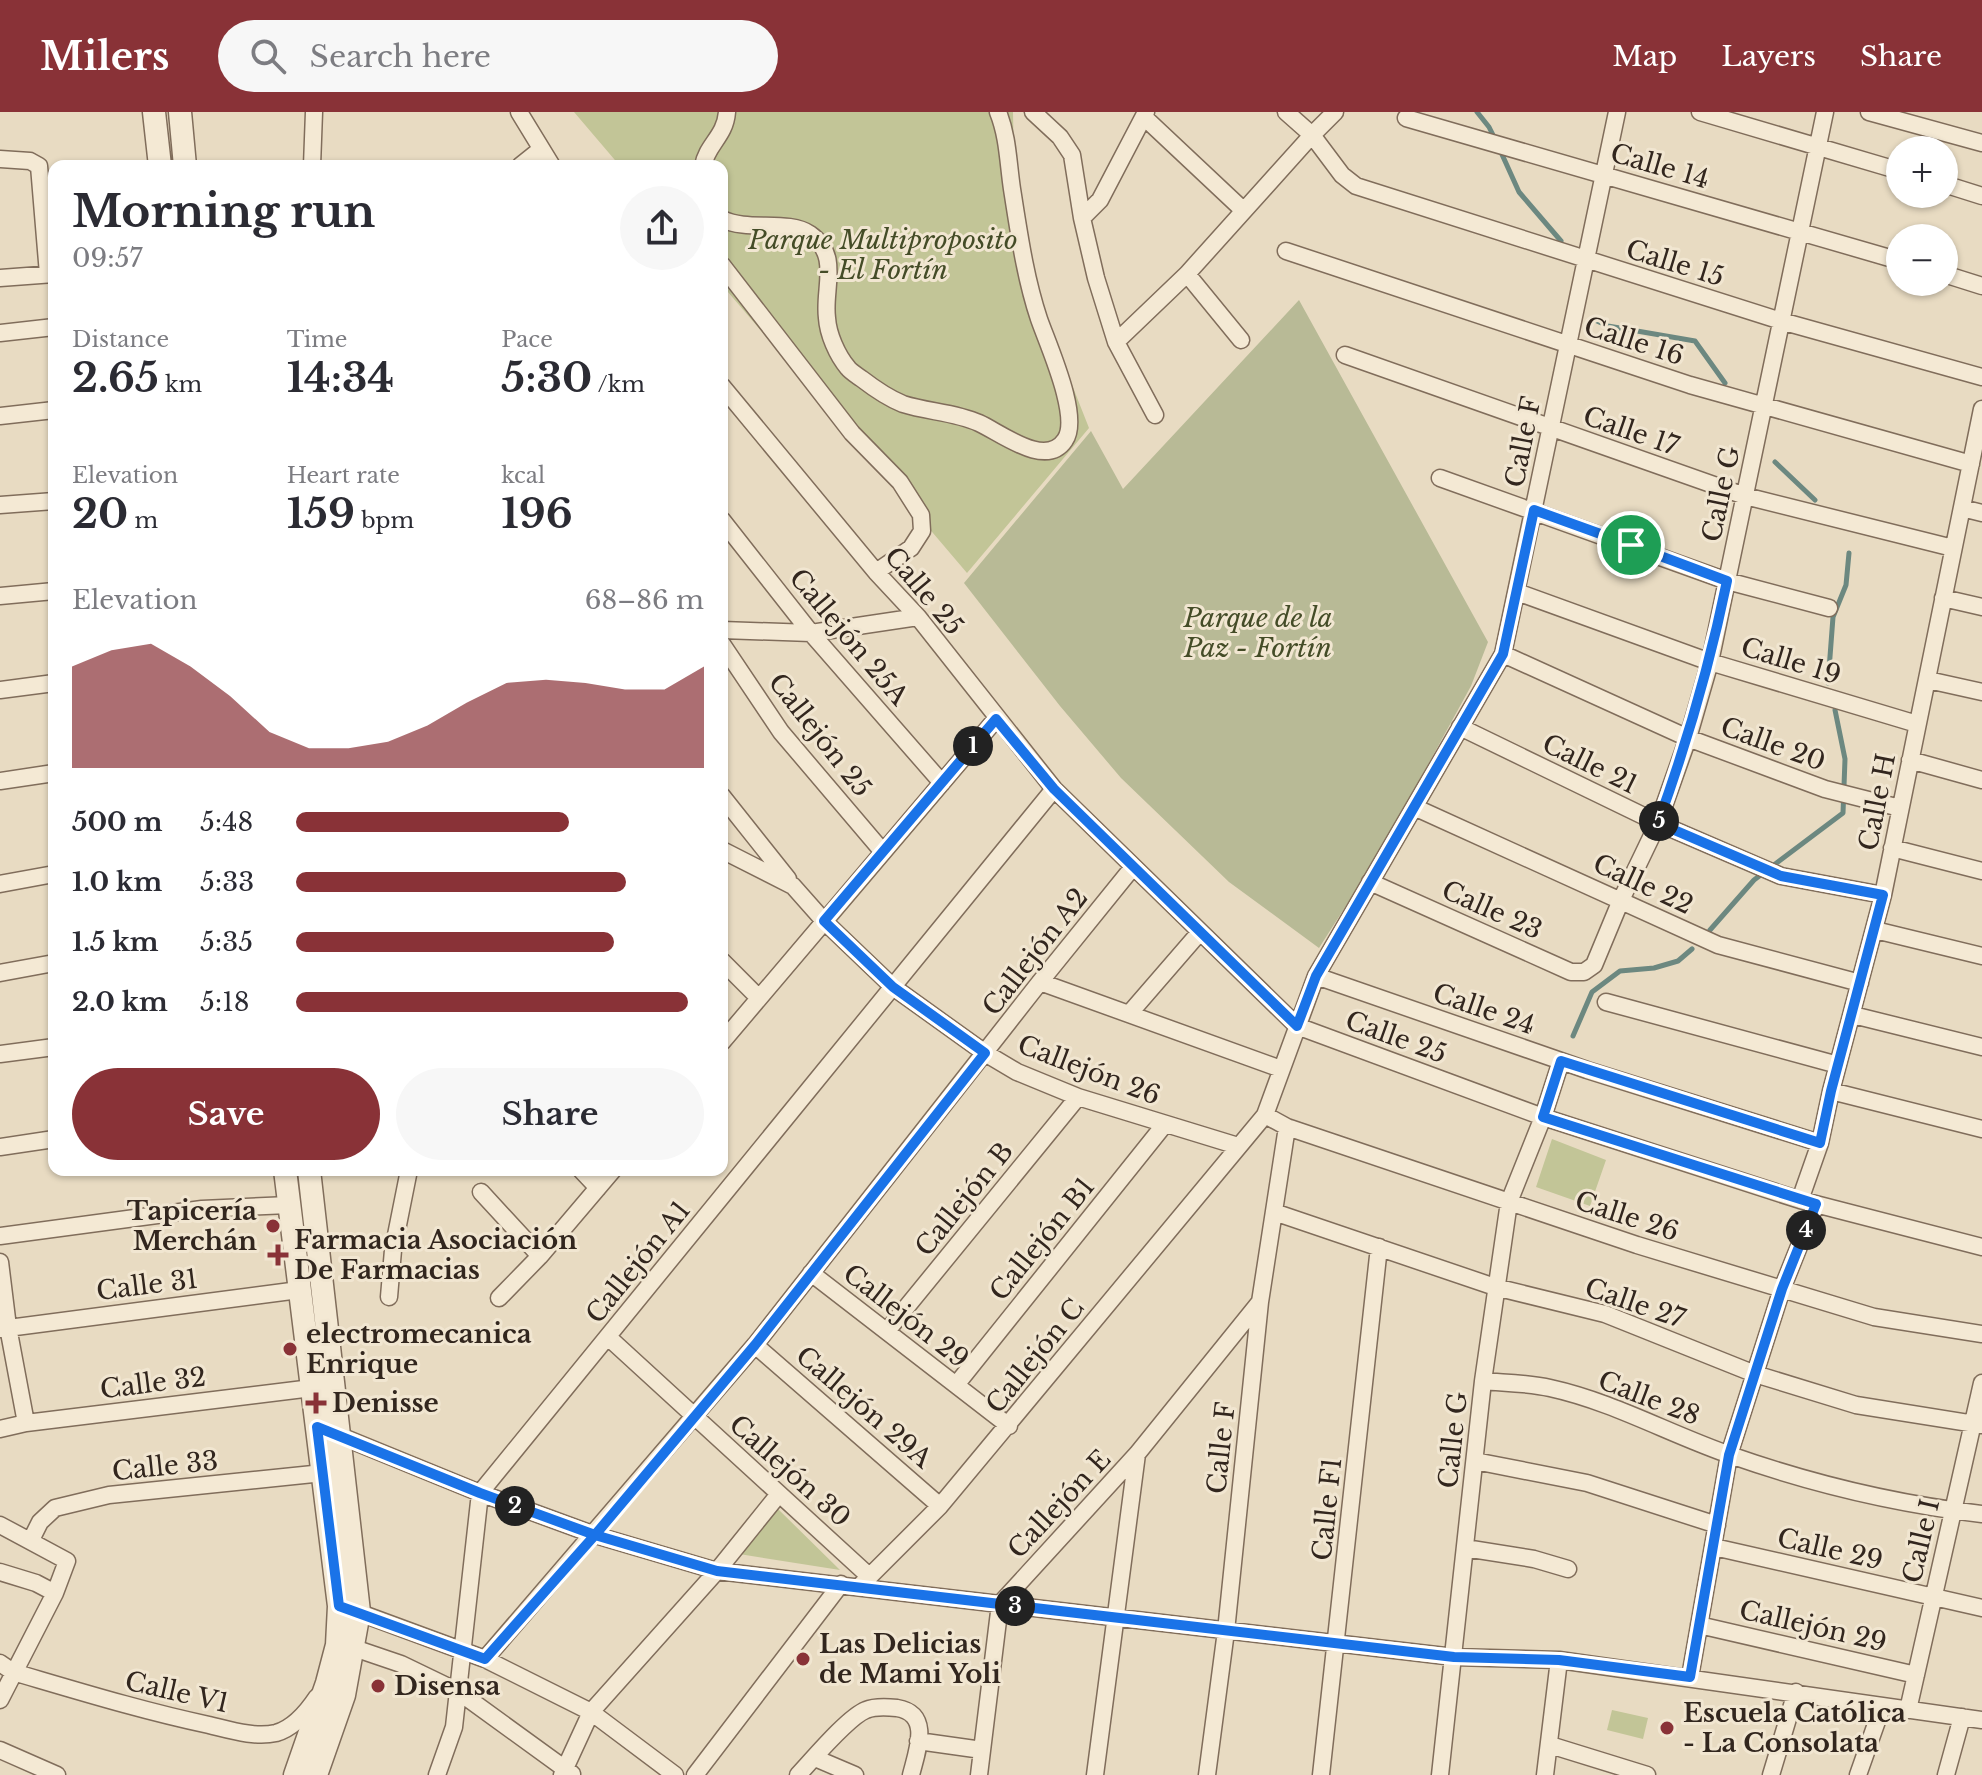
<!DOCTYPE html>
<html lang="en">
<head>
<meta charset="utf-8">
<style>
  body { margin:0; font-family:"Libre Baskerville",serif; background:#f7f7f7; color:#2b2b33; height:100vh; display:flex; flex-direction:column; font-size:30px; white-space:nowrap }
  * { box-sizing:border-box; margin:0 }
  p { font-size:26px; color:#7c7c81 }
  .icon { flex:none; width:44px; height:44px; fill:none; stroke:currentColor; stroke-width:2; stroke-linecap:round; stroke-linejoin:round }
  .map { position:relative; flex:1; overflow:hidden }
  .drawer { position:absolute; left:48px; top:48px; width:680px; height:1016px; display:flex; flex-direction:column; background:#fff; border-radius:16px; box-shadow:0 2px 6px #0004 }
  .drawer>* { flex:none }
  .controls { position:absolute; left:1886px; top:24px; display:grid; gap:16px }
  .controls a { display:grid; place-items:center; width:72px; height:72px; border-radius:50%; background:#fff; box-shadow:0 2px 6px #0004; font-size:40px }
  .pin { position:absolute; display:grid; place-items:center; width:68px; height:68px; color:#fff; margin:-34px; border:4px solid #fff; border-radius:50%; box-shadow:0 2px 8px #0007 }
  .km { position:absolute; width:40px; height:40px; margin:-20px; border-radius:50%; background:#222; color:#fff; font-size:22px; line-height:40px; text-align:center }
  .round { display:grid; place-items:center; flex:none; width:84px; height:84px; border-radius:42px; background:#f7f7f7 }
  .summary { display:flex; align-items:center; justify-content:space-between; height:136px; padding:0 24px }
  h1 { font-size:44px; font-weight:700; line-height:60px }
  .metrics { display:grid; grid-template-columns:repeat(3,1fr); gap:12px; height:136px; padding:8px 24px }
  .metrics div { display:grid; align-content:center }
  .metrics b { font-size:40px; font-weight:700 }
  .metrics small { font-size:22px; font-weight:400 }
  .metrics p { font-size:22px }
  .chart { height:224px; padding:16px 24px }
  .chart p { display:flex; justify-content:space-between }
  .chart svg { width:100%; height:144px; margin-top:8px; fill:#893237; opacity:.7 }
  .button { display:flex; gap:16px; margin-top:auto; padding:16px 24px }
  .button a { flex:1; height:92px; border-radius:48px; background:#893237; color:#fff; font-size:32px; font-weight:700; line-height:92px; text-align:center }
  .button a+a { background:#f7f7f7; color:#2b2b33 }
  ul { padding:0 24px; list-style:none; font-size:26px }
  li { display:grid; grid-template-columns:128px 96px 1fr; align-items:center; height:60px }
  li i { height:20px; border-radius:10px; background:#893237 }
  header { display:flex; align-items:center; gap:48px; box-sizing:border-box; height:112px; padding:0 40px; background:#893237; color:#fff }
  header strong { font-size:38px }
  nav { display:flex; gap:44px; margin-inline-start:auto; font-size:28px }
  .search { width:560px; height:72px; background:#f7f7f7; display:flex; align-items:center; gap:20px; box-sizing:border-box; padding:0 28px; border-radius:44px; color:#7c7c81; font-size:30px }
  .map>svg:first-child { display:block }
  .green { fill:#c2c597 }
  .cemetery { fill:#b8ba96 }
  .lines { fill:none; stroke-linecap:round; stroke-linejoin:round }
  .stream { stroke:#6c8880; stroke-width:5 }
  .minor-casing { stroke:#806d5b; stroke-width:19 }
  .tertiary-casing { stroke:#806d5b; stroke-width:25 }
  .minor { stroke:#f4e9d4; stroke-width:16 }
  .tertiary { stroke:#f4e9d4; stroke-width:22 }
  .route-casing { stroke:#fff; stroke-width:16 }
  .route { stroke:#1a73e8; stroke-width:10 }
  .poi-dot { fill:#893237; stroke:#f1e6d1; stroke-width:3 }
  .labels { text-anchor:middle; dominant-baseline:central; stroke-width:6; stroke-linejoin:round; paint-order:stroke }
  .street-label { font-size:26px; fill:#32261e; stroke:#f1e6d1 }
  .park-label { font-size:26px; font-style:italic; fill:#444c27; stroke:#f1e6d1 }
  .poi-label { font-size:26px; font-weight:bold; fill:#32261e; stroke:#f1e6d1; text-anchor:start }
</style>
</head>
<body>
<header>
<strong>Milers</strong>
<div class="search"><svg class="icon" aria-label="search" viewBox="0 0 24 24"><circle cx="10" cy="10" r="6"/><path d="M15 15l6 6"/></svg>Search here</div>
<nav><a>Map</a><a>Layers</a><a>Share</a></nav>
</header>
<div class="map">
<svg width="1982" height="1663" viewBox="0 0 1982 1663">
  <rect width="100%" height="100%" fill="#e8dbc2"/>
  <!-- green -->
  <path class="green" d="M574 0H1013L1014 56 1037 184 1089 316 967 461 722 173V54H620Z
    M1552 1027 1606 1048 1590 1094 1536 1075Z
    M778 1397 840 1458 739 1442Z
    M1612 1598 1648 1606 1643 1627 1607 1618Z"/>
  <!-- cemetery -->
  <path class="cemetery" d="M1299 188 1488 530 1471 574 1379 742 1319 836 1229 770 1121 666 1060 594 964 471 1091 319 1123 377Z"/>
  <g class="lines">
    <!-- stream -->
    <path class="stream" d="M1477 0 1489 15 1496 29
      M1500 38 1519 80 1561 129
      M1597 209 1608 214 1695 229 1725 271
      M1775 350 1815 388
      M1828 571 1833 505 1846 473 1849 441
      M1710 818 1754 768 1843 701 1845 647 1835 598
      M1573 924 1592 880 1620 859 1654 856 1678 849 1692 837"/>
    <!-- minor casing -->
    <g class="minor-casing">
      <path id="minor" d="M519 0 552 54
        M1033 0 1060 25 1072 43 1082 106 1096 166 1116 230 1155 303
        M1335 0 1312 23 1342 63 1356 74 1781 209 1982 265
        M1700 0 1900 59
        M1869 0 1982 31
        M1144 5 1243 98
        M1406 6 1900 149
        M0 47 30 49 39 54 48 162
        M312 54 314 0
        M520 54 540 38
        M703 54C707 32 725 25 727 0
        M1944 72 1982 84
        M1082 106 1100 88 1146 0
        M722 107C748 120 788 107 810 122 841 143 823 177 827 206 828 222 837 243 848 256 851 260 858 264 862 267 875 277 888 286 903 292 928 300 955 300 979 311 1001 321 1046 357 1065 328 1081 305 1048 233 1039 207 1025 165 1019 121 1012 77 1008 50 1008 25 998 0
        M1286 139 1690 273 1971 352
        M722 153 852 321 900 370 921 403 922 419 911 436 876 460
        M1187 162 1241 228
        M1944 162 1982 174
        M0 166 54 162
        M0 221 54 215
        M1116 230 1187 162 1312 23 1286 0
        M1345 243 1745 384 1953 436
        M722 274 876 460 918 505 1054 677 1297 914 1543 1005 1800 1088 1982 1135
        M0 304 54 298
        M1440 366 1727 469 1829 496
        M0 393 54 389
        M1962 396 1982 401
        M722 408 811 521 942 671
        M1517 480 1710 550 1917 612
        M0 484 54 479
        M1943 486 1982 495
        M722 518 811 521 918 505
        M722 532 781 620 883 740
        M1503 542 1688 626 1825 677 1900 696
        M1928 568 1982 580
        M0 578 54 571
        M1460 615 1658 711 1781 764 1883 783
        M1910 648 1982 668
        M0 669 54 661
        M722 684 788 767
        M1414 695 1718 833 1860 871
        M1892 736 1982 759
        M722 738 793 774 824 809 893 875 985 941 1017 960 1078 985 1238 1034
        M1370 770 1571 860H1584L1594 853 1621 788 1658 711 1688 626 1710 550 1825 0
        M0 772 54 762
        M1875 818 1982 844
        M722 849 759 886
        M0 861 54 851
        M1316 864 1587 958 1820 1031
        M1040 870 1281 957
        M1606 890 1838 953
        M1129 902 1200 820
        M1853 903 1982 935
        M722 930 996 607
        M0 942 54 935
        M1831 979 1982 1017
        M1265 1003 1287 1015 1637 1133 1874 1205 1982 1222
        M0 1035 54 1027
        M581 1058 598 1076
        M481 1080 540 1144
        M1800 1088 1820 1031 1831 979 1883 783 1982 297
        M1274 1100 1495 1175 1605 1202 1755 1262 1856 1293 1982 1313
        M0 1124 202 1097 289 1093
        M0 1150 8 1215 26 1311
        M811 1161 1009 1314
        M389 1185 393 1138 409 1058
        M499 1186 540 1144 613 1058
        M0 1217 299 1178
        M887 1219 1078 985
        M608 1225 869 1464
        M755 1233 940 1394
        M1483 1269C1505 1271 1529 1271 1550 1276 1614 1290 1671 1323 1733 1344 1813 1372 1897 1392 1982 1402
        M956 1273 1165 1012
        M0 1317 26 1311 312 1276
        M333 1321 480 1381 595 1423 717 1459 1454 1545 1559 1548 1982 1608
        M1475 1349 1587 1371 1717 1413
        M0 1413 67 1449 55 1481 0 1588
        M31 1428 40 1410 55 1396 109 1383 323 1361
        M1714 1435 1982 1496
        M1465 1436 1534 1447 1568 1457
        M0 1460 36 1471 55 1481
        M859 1475 940 1394 1265 1003 1316 864 1503 542 1617 0
        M352 1498 485 1547 591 1600 675 1663
        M1699 1513 1916 1563
        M354 1536 401 1552 459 1580 572 1662
        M485 1547 755 1233 1040 870 1133 755
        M0 1551 13 1560C78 1579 143 1599 209 1613 230 1618 255 1626 276 1621 294 1616 307 1600 317 1585
        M1690 1565 1729 1343 1782 1177 1816 1092
        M1908 1598 1982 1271
        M918 1629 982 1638
        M1550 1633 1647 1663
        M0 1638 57 1663
        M815 1646 855 1663
        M437 1663 454 1615 480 1381 1054 677
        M562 1663 591 1600 717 1459 779 1382
        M695 1663 841 1472
        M798 1663C813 1647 848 1605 866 1598 875 1594 887 1595 897 1596 932 1602 917 1639 911 1663
        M979 1663 1000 1492 1137 1342 1259 1191
        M1095 1663 1137 1342
        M1207 1663 1226 1519 1260 1190 1287 1015
        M1321 1663 1379 1135
        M1440 1663 1483 1269 1509 1090 1543 1005 1561 949
        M1545 1663 1559 1548
        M1771 1663 1796 1580
        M1858 1663 1882 1595
        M1946 1663 1962 1605"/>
    </g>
    <!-- tertiary casing -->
    <g class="tertiary-casing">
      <path id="tertiary" d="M154 0 160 54
        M180 0 185 54
        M285 1058 339 1494 337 1533 327 1571 295 1663
        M309 1058 359 1500 344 1583 316 1663"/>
    </g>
    <!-- minor -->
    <use href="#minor" class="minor"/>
    <!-- tertiary -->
    <use href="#tertiary" class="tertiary"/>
  </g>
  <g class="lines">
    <!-- route casing -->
    <g class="route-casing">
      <path id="route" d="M1631 433 1534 398 1503 542 1316 864 1297 914 1054 677 996 607 824 809 893 875 985 941 755 1233 595 1423 480 1381 317 1315 339 1494 485 1547 595 1423 717 1459 1454 1545 1559 1548 1690 1565 1729 1343 1782 1177 1816 1092 1543 1005 1561 949 1820 1031 1831 979 1883 783 1781 764 1658 711C1687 631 1710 552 1727 469L1631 433"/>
    </g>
    <!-- route -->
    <use href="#route" class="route"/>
  </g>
  <!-- markers -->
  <g class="poi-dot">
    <circle cx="273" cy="1114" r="8"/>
    <path d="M274 1131h8v8h8v8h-8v8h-8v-8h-8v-8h8z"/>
    <circle cx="290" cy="1237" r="8"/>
    <path d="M312 1279h8v8h8v8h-8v8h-8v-8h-8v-8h8z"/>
    <circle cx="803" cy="1547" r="8"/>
    <circle cx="378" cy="1574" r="8"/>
    <circle cx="1667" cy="1616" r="8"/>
  </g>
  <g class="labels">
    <!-- street labels -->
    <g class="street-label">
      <text transform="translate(1660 54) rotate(16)">Calle 14</text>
      <text transform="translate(1675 151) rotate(17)">Calle 15</text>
      <text transform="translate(1634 229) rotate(18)">Calle 16</text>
      <text transform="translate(1631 319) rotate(19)">Calle 17</text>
      <text transform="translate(1523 330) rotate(-79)">Calle F</text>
      <text transform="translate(1721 382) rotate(-78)">Calle G</text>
      <text transform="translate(924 479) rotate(50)">Calle 25</text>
      <text transform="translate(849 525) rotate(50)">Callejón 25A</text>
      <text transform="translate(1791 549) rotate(17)">Calle 19</text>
      <text transform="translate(820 623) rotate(52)">Callejón 25</text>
      <text transform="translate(1773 632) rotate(20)">Calle 20</text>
      <text transform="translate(1590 652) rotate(26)">Calle 21</text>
      <text transform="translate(1877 690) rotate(-79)">Calle H</text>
      <text transform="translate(1643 772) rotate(25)">Calle 22</text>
      <text transform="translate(1492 798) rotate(24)">Calle 23</text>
      <text transform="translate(1035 840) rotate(-52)">Callejón A2</text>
      <text transform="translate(1484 897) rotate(19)">Calle 24</text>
      <text transform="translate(1396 925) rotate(20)">Calle 25</text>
      <text transform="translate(1089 958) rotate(21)">Callejón 26</text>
      <text transform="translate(964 1087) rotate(-51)">Callejón B</text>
      <text transform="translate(1627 1104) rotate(18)">Calle 26</text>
      <text transform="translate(1042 1127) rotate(-51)">Callejón B1</text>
      <text transform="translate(638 1150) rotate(-51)">Callejón A1</text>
      <text transform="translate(147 1173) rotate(-7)">Calle 31</text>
      <text transform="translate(1635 1191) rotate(19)">Calle 27</text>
      <text transform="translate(906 1204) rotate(38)">Callejón 29</text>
      <text transform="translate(1035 1244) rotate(-51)">Callejón C</text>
      <text transform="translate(153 1271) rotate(-7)">Calle 32</text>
      <text transform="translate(1649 1286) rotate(21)">Calle 28</text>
      <text transform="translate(864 1295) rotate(41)">Callejón 29A</text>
      <text transform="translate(1453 1328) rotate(-84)">Calle G</text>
      <text transform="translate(1221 1336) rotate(-84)">Calle F</text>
      <text transform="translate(165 1354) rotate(-6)">Calle 33</text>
      <text transform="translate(790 1359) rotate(42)">Callejón 30</text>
      <text transform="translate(1059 1392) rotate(-47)">Callejón E</text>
      <text transform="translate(1327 1397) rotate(-84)">Calle F1</text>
      <text transform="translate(1921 1429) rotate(-77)">Calle I</text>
      <text transform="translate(1830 1437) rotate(13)">Calle 29</text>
      <text transform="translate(1813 1514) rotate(13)">Callejón 29</text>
      <text transform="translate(177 1580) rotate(13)">Calle V1</text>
    </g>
    <!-- park labels -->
    <g class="park-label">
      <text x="883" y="128">Parque Multiproposito<tspan x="883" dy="30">- El Fortín</tspan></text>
      <text x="1258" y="506">Parque de la<tspan x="1258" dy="30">Paz - Fortín</tspan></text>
    </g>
    <!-- poi labels -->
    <g class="poi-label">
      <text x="257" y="1099" text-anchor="end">Tapicería<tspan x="257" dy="30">Merchán</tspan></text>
      <text x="294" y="1128">Farmacia Asociación<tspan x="294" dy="30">De Farmacias</tspan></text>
      <text x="306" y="1222">electromecanica<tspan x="306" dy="30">Enrique</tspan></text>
      <text x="332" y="1291">Denisse</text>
      <text x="819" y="1532">Las Delicias<tspan x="819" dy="30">de Mami Yoli</tspan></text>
      <text x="394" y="1574">Disensa</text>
      <text x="1683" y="1601">Escuela Católica<tspan x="1683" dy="30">- La Consolata</tspan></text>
    </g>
  </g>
</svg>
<div class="controls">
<a>+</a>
<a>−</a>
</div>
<div class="pin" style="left:1631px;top:433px;background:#1e9e55"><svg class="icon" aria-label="arrive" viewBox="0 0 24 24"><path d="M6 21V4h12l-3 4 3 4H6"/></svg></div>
<b class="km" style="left:973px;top:634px">1</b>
<b class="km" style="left:515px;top:1394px">2</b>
<b class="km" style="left:1015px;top:1494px">3</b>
<b class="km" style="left:1806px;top:1118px">4</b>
<b class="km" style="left:1659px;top:709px">5</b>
<section class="drawer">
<div class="summary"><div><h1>Morning run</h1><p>09:57</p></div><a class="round"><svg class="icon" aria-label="share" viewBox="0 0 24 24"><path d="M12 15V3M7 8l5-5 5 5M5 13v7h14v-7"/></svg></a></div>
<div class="metrics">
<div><p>Distance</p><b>2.65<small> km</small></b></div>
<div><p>Time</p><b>14:34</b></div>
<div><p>Pace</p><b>5:30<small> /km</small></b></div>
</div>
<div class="metrics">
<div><p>Elevation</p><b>20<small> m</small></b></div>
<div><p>Heart rate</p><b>159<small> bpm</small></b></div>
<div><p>kcal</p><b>196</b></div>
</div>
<div class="chart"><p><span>Elevation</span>68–86 m</p>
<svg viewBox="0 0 160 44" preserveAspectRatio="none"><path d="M0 44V13L10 8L20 6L30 13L40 22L50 33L60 38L70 38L80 36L90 31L100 24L110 18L120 17L130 18L140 20L150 20L160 13V44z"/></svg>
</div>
<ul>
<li><b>500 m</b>5:48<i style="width:67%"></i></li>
<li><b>1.0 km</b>5:33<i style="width:81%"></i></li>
<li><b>1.5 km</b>5:35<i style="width:78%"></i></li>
<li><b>2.0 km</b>5:18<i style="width:96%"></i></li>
</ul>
<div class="button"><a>Save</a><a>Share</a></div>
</section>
</div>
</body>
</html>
